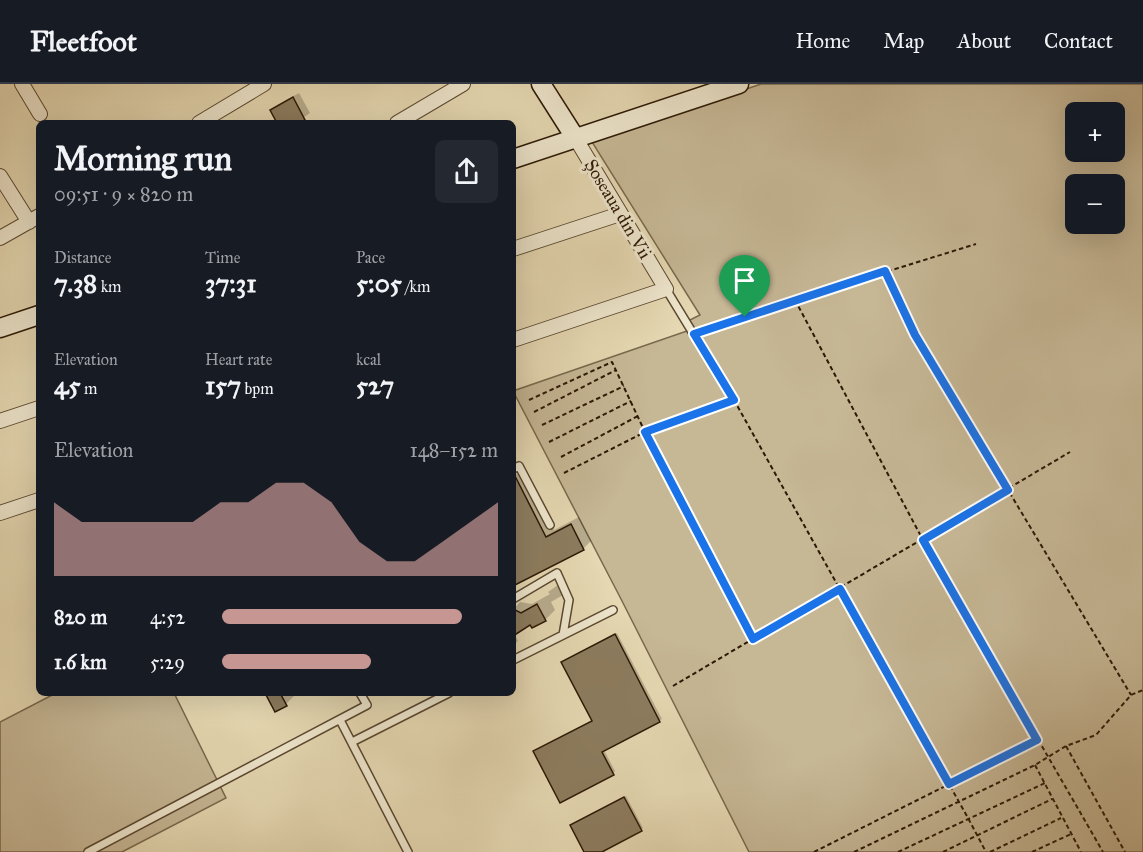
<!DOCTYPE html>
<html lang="en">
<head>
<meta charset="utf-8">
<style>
  body { margin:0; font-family:"IM FELL Great Primer",serif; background:#242831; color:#f1f3f6; height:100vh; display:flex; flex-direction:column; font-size:22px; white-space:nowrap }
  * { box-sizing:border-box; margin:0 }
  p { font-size:20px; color:#9ea1a6 }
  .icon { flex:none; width:33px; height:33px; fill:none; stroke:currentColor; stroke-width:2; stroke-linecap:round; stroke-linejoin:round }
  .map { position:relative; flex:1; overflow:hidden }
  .drawer { position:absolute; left:36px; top:36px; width:480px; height:576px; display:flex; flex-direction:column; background:#171b24; border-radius:9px; box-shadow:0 6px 24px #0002 }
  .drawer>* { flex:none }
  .fabs { position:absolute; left:1065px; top:18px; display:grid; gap:12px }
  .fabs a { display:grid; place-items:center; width:60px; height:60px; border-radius:9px; background:#171b24; box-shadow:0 6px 24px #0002; font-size:30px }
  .pin { position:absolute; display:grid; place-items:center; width:51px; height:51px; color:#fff; margin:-62px -26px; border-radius:50% 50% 50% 0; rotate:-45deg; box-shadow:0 0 6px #0007 }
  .pin .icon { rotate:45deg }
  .round { display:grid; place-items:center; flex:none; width:63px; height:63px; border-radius:9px; background:#242831 }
  .summary { display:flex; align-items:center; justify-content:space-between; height:102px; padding:0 18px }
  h1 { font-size:33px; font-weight:700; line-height:45px }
  .figures { display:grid; grid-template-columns:repeat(3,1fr); gap:9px; height:102px; padding:6px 18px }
  .figures div { display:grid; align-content:center }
  .figures b { font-size:26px; font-weight:700 }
  .figures small { font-size:16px; font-weight:400 }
  .figures p { font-size:16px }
  .chart { height:168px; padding:12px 18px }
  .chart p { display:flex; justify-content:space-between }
  .chart svg { width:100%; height:108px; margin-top:6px; fill:#c59692; opacity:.7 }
  ul { padding:0 18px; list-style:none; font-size:20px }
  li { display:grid; grid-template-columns:96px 72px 1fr; align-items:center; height:45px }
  li i { height:15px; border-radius:8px; background:#c59692 }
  header { display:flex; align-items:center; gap:36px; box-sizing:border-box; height:84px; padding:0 30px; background:#171b24; border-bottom:2px solid #363941 }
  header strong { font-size:28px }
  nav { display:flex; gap:33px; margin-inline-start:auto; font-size:21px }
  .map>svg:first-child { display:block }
  .green { fill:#c6b795; stroke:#79684d; stroke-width:1.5; fill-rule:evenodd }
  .shadow { fill:#0003 }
  .building { fill:#8c7c5f; stroke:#2c1805; stroke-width:1.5 }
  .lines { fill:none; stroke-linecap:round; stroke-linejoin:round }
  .lane-casing { stroke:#5a4830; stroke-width:10 }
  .street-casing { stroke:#5a4830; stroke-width:16 }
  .secondary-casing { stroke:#2c1805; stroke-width:21 }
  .path { stroke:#2c1805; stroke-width:2; stroke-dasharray:4.5 3; stroke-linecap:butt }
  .lane { stroke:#eee6cd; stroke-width:7 }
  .street { stroke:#eee6cd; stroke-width:14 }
  .secondary { stroke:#eee6cd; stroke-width:18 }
  .route-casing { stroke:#fff; stroke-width:12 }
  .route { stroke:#1a73e8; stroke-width:8 }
  .labels { text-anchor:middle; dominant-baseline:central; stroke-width:6; stroke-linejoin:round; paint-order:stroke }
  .street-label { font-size:18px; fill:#2c1805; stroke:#eee6cd }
</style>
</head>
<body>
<header>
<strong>Fleetfoot</strong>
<nav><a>Home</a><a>Map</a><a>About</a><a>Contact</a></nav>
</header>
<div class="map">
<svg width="1143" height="768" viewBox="0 0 1143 768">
  <rect width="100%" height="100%" fill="#e5d8b2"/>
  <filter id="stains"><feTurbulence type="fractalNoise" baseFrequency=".00333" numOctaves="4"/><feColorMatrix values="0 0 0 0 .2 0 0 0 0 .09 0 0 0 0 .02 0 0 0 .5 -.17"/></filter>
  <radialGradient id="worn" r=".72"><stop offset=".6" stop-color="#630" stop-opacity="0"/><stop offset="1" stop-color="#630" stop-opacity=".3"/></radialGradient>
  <!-- green -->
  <path class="green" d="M761 0H1143V768H749L621 515 513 307 687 247 686 238 700 231 592 58ZM1076 28H1114V68H1076ZM1076 100H1114V140H1076Z
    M56 609H174L226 714 122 768H0V638Z"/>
  <!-- shadow -->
  <path class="shadow" d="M299 9 310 29 296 39H279L272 27 277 21Z
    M524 386 554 446 579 433 591 457 583 465 513 500V392Z
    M558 501 563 511 551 518 555 526 545 536 531 539 513 548 518 557 513 562V526L520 518 532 520 550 510 548 508Z
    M617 549 662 635 604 666 615 687 613 690 537 666 593 636 565 576Z
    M267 609H292L294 612 286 620Z
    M626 712 643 744 598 768H586L572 741Z"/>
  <!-- building -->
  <path class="building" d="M293 13 305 36 299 39H277L270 26Z
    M514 390 546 453 571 440 584 466 513 502Z
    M537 520 546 537 532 544 530 541 513 552V525L521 529Z
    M615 550 660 638 602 668 614 691 560 719 533 667 592 637 561 578Z
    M265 609H280L287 622 275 628Z
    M624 713 642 747 602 768H584L570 741Z"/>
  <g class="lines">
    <!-- lane casing -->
    <g class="lane-casing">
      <path id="lane" d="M666 205 694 251
        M513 385 519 382 550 441
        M513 515 557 489 569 516 563 551
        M513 576 613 526
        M340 636 408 768
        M352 658 449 609
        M88 768 367 621 360 609"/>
    </g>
    <!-- street casing -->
    <g class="street-casing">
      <path id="street" d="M22 0 40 30
        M199 39 264 0
        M397 39 463 0
        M0 92 29 138
        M0 154 39 132
        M513 165 620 130
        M513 256 666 205 576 55
        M0 337 39 324
        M0 429 39 416"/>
    </g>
    <!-- secondary casing -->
    <g class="secondary-casing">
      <path id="secondary" d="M541 0 576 55
        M513 75 739 0
        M0 244 39 231"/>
    </g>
    <!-- path -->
    <path class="path" d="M884 187 915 251 1131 611
      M795 216 923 456 1103 768
      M702 248 795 216 976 160
      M699 258 734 316 968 734 986 768
      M529 316 612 278 645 348 753 555
      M534 328 616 286
      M542 341 624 302
      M549 358 631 317
      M561 373 638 332
      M564 389 645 348 734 316
      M673 602 1070 368
      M1066 662 1125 768
      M1035 681 1081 768
      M814 768 1037 656
      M854 768 1035 681 1066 662 1096 651 1131 611 1143 606
      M898 768 1045 699
      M943 768 1052 715
      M990 768 1061 734
      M1032 768 1071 750"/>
    <!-- lane -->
    <use href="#lane" class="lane"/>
    <!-- street -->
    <use href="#street" class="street"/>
    <!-- secondary -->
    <use href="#secondary" class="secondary"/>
  </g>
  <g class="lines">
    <!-- route casing -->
    <g class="route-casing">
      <path id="route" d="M885 187 915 251 1008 406 923 456 1037 656 949 700 840 505 753 555 645 348 734 316 694 250Z"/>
    </g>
    <!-- route -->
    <use href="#route" class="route"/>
  </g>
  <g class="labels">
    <!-- street labels -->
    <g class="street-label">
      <text transform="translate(618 125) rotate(59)">Șoseaua din Vii</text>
    </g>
  </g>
  <rect width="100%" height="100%" filter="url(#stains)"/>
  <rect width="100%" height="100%" fill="url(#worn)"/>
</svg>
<div class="fabs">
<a>+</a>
<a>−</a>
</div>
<div class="pin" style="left:745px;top:233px;background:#1e9e55"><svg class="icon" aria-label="arrive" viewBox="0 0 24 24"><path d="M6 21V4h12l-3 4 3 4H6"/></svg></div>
<section class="drawer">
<div class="summary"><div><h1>Morning run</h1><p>09:51 · 9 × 820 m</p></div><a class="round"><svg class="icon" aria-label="share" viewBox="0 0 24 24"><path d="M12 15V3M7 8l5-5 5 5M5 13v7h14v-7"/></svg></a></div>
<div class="figures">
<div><p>Distance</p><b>7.38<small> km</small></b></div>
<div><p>Time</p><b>37:31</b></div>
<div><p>Pace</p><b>5:05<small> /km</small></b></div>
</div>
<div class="figures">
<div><p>Elevation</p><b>45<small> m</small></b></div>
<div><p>Heart rate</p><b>157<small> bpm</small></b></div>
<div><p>kcal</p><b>527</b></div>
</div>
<div class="chart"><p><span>Elevation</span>148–152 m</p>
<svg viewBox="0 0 160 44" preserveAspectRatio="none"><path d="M0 44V14L10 22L20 22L30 22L40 22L50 22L60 14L70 14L80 6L90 6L100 14L110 30L120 38L130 38L140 30L150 22L160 14V44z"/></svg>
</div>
<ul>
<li><b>820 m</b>4:52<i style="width:87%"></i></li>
<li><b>1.6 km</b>5:29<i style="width:54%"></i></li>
</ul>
</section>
</div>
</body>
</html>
